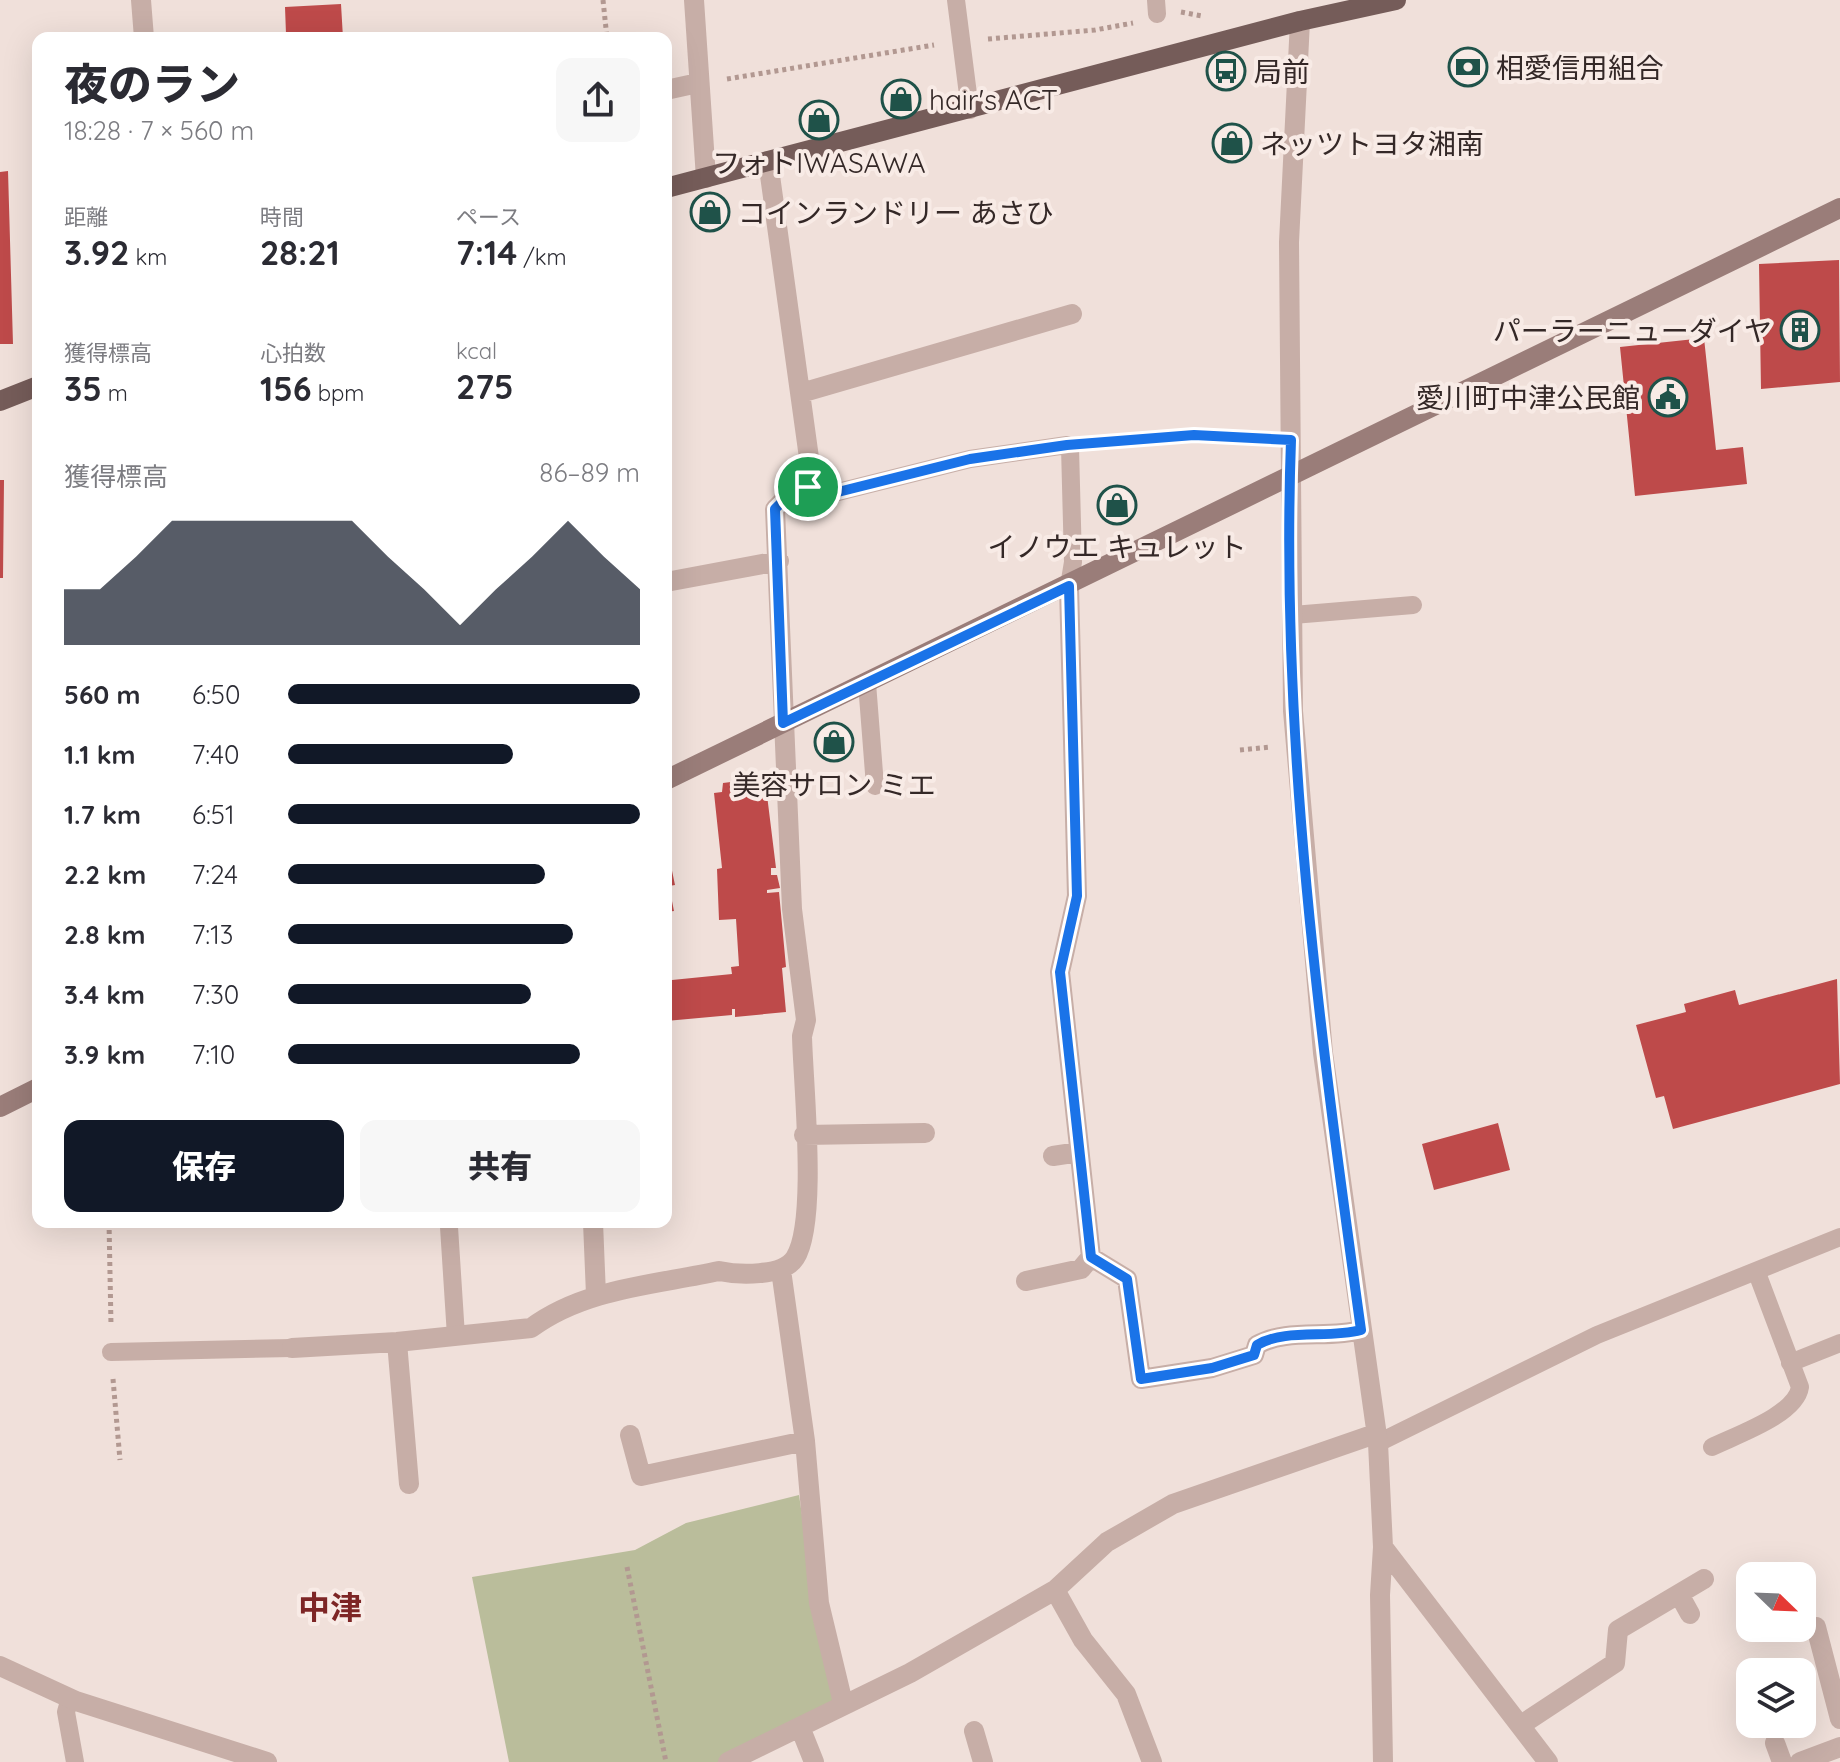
<!DOCTYPE html>
<html lang="ja">
<head>
<meta charset="utf-8">
<style>
  body { margin:0; font-family:Quicksand,"Noto Sans JP",sans-serif; background:#f7f7f7; color:#2b2b33; height:100vh; display:flex; flex-direction:column; font-size:30px; white-space:nowrap }
  * { box-sizing:border-box; margin:0 }
  p { font-size:26px; color:#7c7c81 }
  .icon { flex:none; width:44px; height:44px; fill:none; stroke:currentColor; stroke-width:2; stroke-linecap:round; stroke-linejoin:round }
  .map { position:relative; flex:1; overflow:hidden }
  .panel { position:absolute; left:32px; top:32px; width:640px; height:1196px; display:flex; flex-direction:column; background:#fff; border-radius:16px; box-shadow:0 8px 32px #0002 }
  .panel>* { flex:none }
  .needle { width:52px; rotate:113deg }
  .tools { position:absolute; left:1736px; top:1562px; display:grid; gap:16px }
  .tools a { display:grid; place-items:center; width:80px; height:80px; border-radius:16px; background:#fff; box-shadow:0 8px 32px #0002; font-size:40px }
  .pin { position:absolute; display:grid; place-items:center; width:68px; height:68px; color:#fff; margin:-34px; border:4px solid #fff; border-radius:50%; box-shadow:0 2px 8px #0007 }
  .round { display:grid; place-items:center; flex:none; width:84px; height:84px; border-radius:16px; background:#f7f7f7 }
  .headline { display:flex; align-items:center; justify-content:space-between; height:136px; padding:0 32px }
  h1 { font-size:44px; font-weight:800; line-height:60px }
  .stats { display:grid; grid-template-columns:repeat(3,1fr); gap:12px; height:136px; padding:8px 32px }
  .stats div { display:grid; align-content:center }
  .stats b { font-size:34px; font-weight:800 }
  .stats small { font-size:22px; font-weight:400 }
  .stats p { font-size:22px }
  .chart { height:224px; padding:16px 32px }
  .chart p { display:flex; justify-content:space-between }
  .chart svg { width:100%; height:144px; margin-top:8px; fill:#111827; opacity:.7 }
  .primary-button { display:flex; gap:16px; margin-top:auto; padding:16px 32px }
  .primary-button a { flex:1; height:92px; border-radius:16px; background:#111827; color:#fff; font-size:32px; font-weight:800; line-height:92px; text-align:center }
  .primary-button a+a { background:#f7f7f7; color:#2b2b33 }
  ul { padding:0 32px; list-style:none; font-size:26px }
  li { display:grid; grid-template-columns:128px 96px 1fr; align-items:center; height:60px }
  li i { height:20px; border-radius:10px; background:#111827 }
  .map>svg:first-child { display:block }
  .green { fill:#babd9b }
  .building { fill:#be4a4a }
  .lines { fill:none; stroke-linecap:round; stroke-linejoin:round }
  .path { stroke:#b29891; stroke-width:5; stroke-dasharray:4 4; stroke-linecap:butt }
  .lane { stroke:#c7aea7; stroke-width:18 }
  .street { stroke:#c7aea7; stroke-width:20 }
  .secondary { stroke:#9a7d79; stroke-width:20 }
  .primary { stroke:#755c59; stroke-width:20 }
  .route-casing { stroke:#fff; stroke-width:16 }
  .route { stroke:#1a73e8; stroke-width:10 }
  .labels { text-anchor:middle; dominant-baseline:central; stroke-width:8; stroke-linejoin:round; paint-order:stroke }
  .poi-label { font-size:28px; fill:#342827; stroke:#f8ebe6; text-anchor:start }
  .quarter-label { font-size:32px; font-weight:bold; fill:#7d2525; stroke:#f8ebe6 }
</style>
</head>
<body>
<div class="map">
<svg width="1840" height="1762" viewBox="0 0 1840 1762">
  <rect width="100%" height="100%" fill="#f0e0da"/>
  <!-- green -->
  <path class="green" d="M799 1495 819 1628 838 1701 721 1762H509L472 1577 635 1550 686 1523Z"/>
  <!-- building -->
  <path class="building" d="M341 4 343 38H247L286 34 285 7Z
    M8 171 13 344H0V172Z
    M1839 260 1840 382 1761 389 1759 264Z
    M1704 338 1716 450 1743 447 1747 484 1635 496 1620 347Z
    M0 480H4L3 578H0Z
    M739 781 740 789 766 787 776 868H771V875H777L780 888 767 890V893L779 892 786 967 782 968 786 1012 735 1017V1009H732V1015L666 1021V956L669 955 672 980 732 974 731 967 739 966 736 919 719 920 717 869 722 868 714 793 722 792 723 783Z
    M666 842 675 885 669 886 674 911 666 912Z
    M1837 979 1840 1084 1673 1129 1664 1096 1656 1098 1636 1025 1686 1012 1684 1004 1735 990 1739 1005Z
    M1498 1123 1510 1170 1434 1190 1422 1144Z"/>
  <g class="lines">
    <!-- path -->
    <path class="path" d="M603 0 607 38
      M1181 12 1202 16
      M988 39 1095 30 1133 23
      M727 79 934 45
      M1095 445 1194 435 1265 438
      M1240 750 1271 747
      M109 1222 111 1325
      M113 1379 120 1460
      M627 1567 666 1762"/>
    <!-- lane -->
    <path class="lane" d="M956 0 970 110
      M1156 0 1157 14
      M808 487 830 494 970 459 1067 445 1070 447 1073 562 1069 586
      M1293 615 1413 605
      M867 683 875 786
      M449 1227 456 1336
      M111 1352 292 1348
      M1790 1363 1840 1343
      M1378 1443 1597 1335 1840 1237
      M1712 1447C1736 1435 1796 1415 1800 1387L1757 1273
      M70 1698 66 1712 75 1762"/>
    <!-- street -->
    <path class="street" d="M141 0 144 38
      M694 0 706 178
      M1300 21 1289 242 1293 711 1323 1053 1378 1443 1383 1547 1380 1595 1383 1762
      M666 90 698 83
      M801 393 1072 314
      M666 582 779 561
      M1069 586 1077 896 1060 972 1091 1257 1127 1279 1141 1379 1212 1368 1254 1355 1257 1345C1286 1328 1328 1339 1361 1330
      M804 1135 925 1133
      M1053 1156 1079 1152
      M593 1222 596 1295
      M781 1270 805 1441 819 1603 843 1703
      M1026 1281 1081 1269 1091 1257
      M397 1342 409 1484
      M292 1348 397 1342 531 1328C585 1288 655 1285 719 1271 738 1275 783 1277 795 1258 818 1223 803 1083 802 1036L806 1020 792 909 775 509 787 497 808 487 810 465 768 161
      M630 1435 641 1476 805 1441
      M1383 1547 1548 1762
      M1055 1590 1083 1640 1126 1694 1152 1762
      M1679 1594 1690 1614
      M1816 1627 1840 1719
      M0 1666 76 1701 267 1762
      M1521 1725 1615 1663 1618 1630 1704 1579
      M800 1727 814 1762
      M974 1731 983 1762
      M1775 1743 1782 1762
      M728 1762 910 1673 1055 1590 1107 1542 1173 1504 1375 1434
      M1800 1762 1840 1747"/>
    <!-- secondary -->
    <path class="secondary" d="M666 780 1840 208
      M0 1107 38 1088"/>
    <!-- primary -->
    <path class="primary" d="M666 188 1300 21 1396 0
      M0 401 38 386"/>
  </g>
  <g class="lines">
    <!-- route casing -->
    <g class="route-casing">
      <path id="route" d="M1194 435 1291 440C1280 738 1320 1035 1361 1330 1328 1339 1286 1328 1257 1345L1254 1355 1212 1368 1141 1379 1127 1279 1091 1257 1060 972 1077 896 1069 586 783 723 775 509 787 497 808 487 830 494 970 459 1067 445Z"/>
    </g>
    <!-- route -->
    <use href="#route" class="route"/>
  </g>
  <!-- icons -->
  <defs>
    <g id="bank-ring" transform="scale(2)"><circle r="9.5" fill="#f8ebe6" stroke="#1f5249" stroke-width="1.5"/><path d="M-6-4H6V4H-6ZM0-2.3a2.3 2.3 0 1 0 0 4.6a2.3 2.3 0 1 0 0-4.6Z" fill="#1f5249"/></g>
    <g id="bus-ring" transform="scale(2)"><circle r="9.5" fill="#f8ebe6" stroke="#1f5249" stroke-width="1.5"/><path d="M-5-6H5V4H4V6H2V4H-2V6H-4V4H-5ZM-3.5-4V0h7V-4ZM-3.5 1.2v1.5H-2V1.2ZM2 1.2v1.5H3.5V1.2Z" fill="#1f5249"/></g>
    <g id="shop-ring" transform="scale(2)"><circle r="9.5" fill="#f8ebe6" stroke="#1f5249" stroke-width="1.5"/><path d="M-5-2.5h2.3a2.7 3.5 0 0 1 5.4 0H5L5.5 6h-11ZM-1.5-2.5h3a1.5 2.3 0 0 0-3 0Z" fill="#1f5249"/></g>
    <g id="building-ring" transform="scale(2)"><circle r="9.5" fill="#f8ebe6" stroke="#1f5249" stroke-width="1.5"/><path d="M-4-6H4V6H1V3H-1V6H-4ZM-2.5-4.3h1.7v1.8h-1.7ZM.8-4.3h1.7v1.8H.8ZM-2.5-1h1.7V.8h-1.7ZM.8-1h1.7V.8H.8Z" fill="#1f5249"/></g>
    <g id="civic-ring" transform="scale(2)"><circle r="9.5" fill="#f8ebe6" stroke="#1f5249" stroke-width="1.5"/><path d="M-.6-6.5H3V-4.5H.6V-3L4-1V1h2V6H-6V1h2V-1L-.6-3ZM-1.2 2.5V6h2.4V2.5Z" fill="#1f5249"/></g>
  </defs>
  <g fill-rule="evenodd">
    <use href="#bank-ring" x="1468" y="67"/>
    <use href="#bus-ring" x="1226" y="71"/>
    <use href="#shop-ring" x="901" y="99"/>
    <use href="#shop-ring" x="819" y="120"/>
    <use href="#shop-ring" x="1232" y="143"/>
    <use href="#shop-ring" x="710" y="212"/>
    <use href="#building-ring" x="1800" y="330"/>
    <use href="#civic-ring" x="1668" y="397"/>
    <use href="#shop-ring" x="1117" y="505"/>
    <use href="#shop-ring" x="834" y="742"/>
  </g>
  <g class="labels">
    <!-- poi labels -->
    <g class="poi-label">
      <text x="1496" y="67">相愛信用組合</text>
      <text x="1254" y="71">局前</text>
      <text x="929" y="99">hair's ACT</text>
      <text x="1260" y="143">ネッツトヨタ湘南</text>
      <text x="819" y="162" text-anchor="middle">フォトIWASAWA</text>
      <text x="738" y="212">コインランドリー あさひ</text>
      <text x="1772" y="330" text-anchor="end">パーラーニューダイヤ</text>
      <text x="1640" y="397" text-anchor="end">愛川町中津公民館</text>
      <text x="1117" y="546" text-anchor="middle">イノウエ キュレット</text>
      <text x="834" y="784" text-anchor="middle">美容サロン ミエ</text>
    </g>
    <!-- quarter labels -->
    <g class="quarter-label">
      <text x="330" y="1607">中津</text>
    </g>
  </g>
</svg>
<div class="tools">
<a><svg class="needle" viewBox="-14 -14 28 28"><path d="M0-13l5 13h-10z" fill="#e53935"/><path d="M0 13l5-13h-10z" fill="#7c7c81"/></svg></a>
<a><svg class="icon" aria-label="layers" viewBox="0 0 24 24"><path d="M12 4l9 5-9 5-9-5zM3 14l9 5 9-5"/></svg></a>
</div>
<div class="pin" style="left:808px;top:487px;background:#1e9e55"><svg class="icon" aria-label="arrive" viewBox="0 0 24 24"><path d="M6 21V4h12l-3 4 3 4H6"/></svg></div>
<section class="panel">
<div class="headline"><div><h1>夜のラン</h1><p>18:28 · 7 × 560 m</p></div><a class="round"><svg class="icon" aria-label="share" viewBox="0 0 24 24"><path d="M12 15V3M7 8l5-5 5 5M5 13v7h14v-7"/></svg></a></div>
<div class="stats">
<div><p>距離</p><b>3.92<small> km</small></b></div>
<div><p>時間</p><b>28:21</b></div>
<div><p>ペース</p><b>7:14<small> /km</small></b></div>
</div>
<div class="stats">
<div><p>獲得標高</p><b>35<small> m</small></b></div>
<div><p>心拍数</p><b>156<small> bpm</small></b></div>
<div><p>kcal</p><b>275</b></div>
</div>
<div class="chart"><p><span>獲得標高</span>86–89 m</p>
<svg viewBox="0 0 160 44" preserveAspectRatio="none"><path d="M0 44V27L10 27L20 17L30 6L40 6L50 6L60 6L70 6L80 6L90 17L100 27L110 38L120 27L130 17L140 6L150 17L160 27V44z"/></svg>
</div>
<ul>
<li><b>560 m</b>6:50<i style="width:100%"></i></li>
<li><b>1.1 km</b>7:40<i style="width:64%"></i></li>
<li><b>1.7 km</b>6:51<i style="width:100%"></i></li>
<li><b>2.2 km</b>7:24<i style="width:73%"></i></li>
<li><b>2.8 km</b>7:13<i style="width:81%"></i></li>
<li><b>3.4 km</b>7:30<i style="width:69%"></i></li>
<li><b>3.9 km</b>7:10<i style="width:83%"></i></li>
</ul>
<div class="primary-button"><a>保存</a><a>共有</a></div>
</section>
</div>
</body>
</html>
